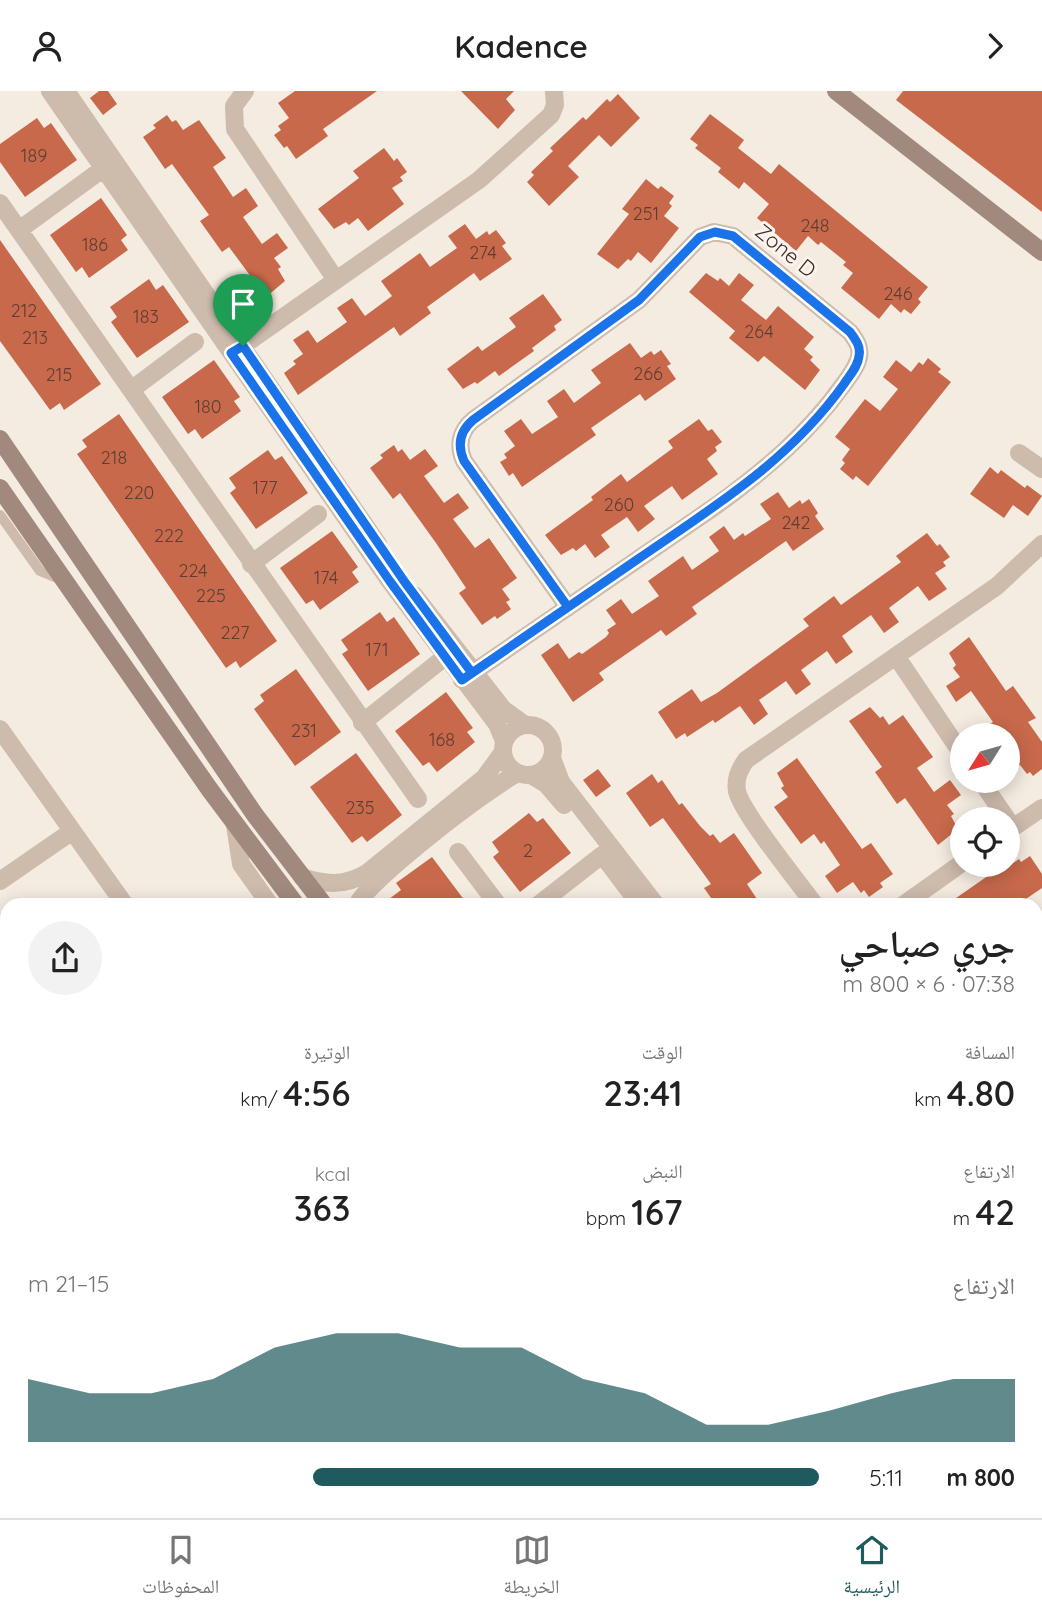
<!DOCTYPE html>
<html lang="ar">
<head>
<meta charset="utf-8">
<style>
  body { margin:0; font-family:Quicksand,"Noto Naskh Arabic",sans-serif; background:#f2f2f2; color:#222; direction:rtl; height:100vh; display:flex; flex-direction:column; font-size:26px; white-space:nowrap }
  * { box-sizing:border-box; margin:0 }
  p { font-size:23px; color:#767676 }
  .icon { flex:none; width:38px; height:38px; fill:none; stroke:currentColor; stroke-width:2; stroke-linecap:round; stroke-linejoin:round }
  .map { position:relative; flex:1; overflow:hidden; direction:ltr }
  .panel { position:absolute; left:0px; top:807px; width:1043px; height:621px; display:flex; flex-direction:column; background:#fff; border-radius:21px 21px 0 0; box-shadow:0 4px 18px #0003; direction:rtl }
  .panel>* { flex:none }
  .needle { width:46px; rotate:233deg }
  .buttons { position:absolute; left:950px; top:632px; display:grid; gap:14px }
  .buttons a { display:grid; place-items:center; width:70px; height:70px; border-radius:50%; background:#fff; box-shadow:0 4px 18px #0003; font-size:35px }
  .pin { position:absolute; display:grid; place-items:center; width:60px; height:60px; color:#fff; margin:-72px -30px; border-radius:50% 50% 50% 0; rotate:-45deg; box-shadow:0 0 7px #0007 }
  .pin .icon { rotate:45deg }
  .round { display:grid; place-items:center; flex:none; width:74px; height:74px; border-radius:37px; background:#f2f2f2 }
  .headline { display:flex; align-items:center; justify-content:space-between; height:119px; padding:0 28px }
  h1 { font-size:38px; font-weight:600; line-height:52px }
  .figures { display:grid; grid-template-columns:repeat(3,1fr); gap:10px; height:119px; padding:7px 28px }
  .figures div { display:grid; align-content:center }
  .figures b { font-size:35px; font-weight:600 }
  .figures small { font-size:19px; font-weight:400 }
  .figures p { font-size:19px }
  .chart { height:196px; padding:14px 28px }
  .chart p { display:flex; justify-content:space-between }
  .chart svg { width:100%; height:126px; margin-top:7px; fill:#1f5a5e; opacity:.7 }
  ul { padding:0 28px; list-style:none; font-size:23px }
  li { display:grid; grid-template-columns:112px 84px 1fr; align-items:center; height:52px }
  li i { height:18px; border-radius:9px; background:#1f5a5e }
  header { display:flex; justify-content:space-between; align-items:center; height:91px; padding:0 28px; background:#fff; font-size:32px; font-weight:600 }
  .menu { display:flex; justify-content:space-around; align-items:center; height:98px; border-top:2px solid #e0e0e0; background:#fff; font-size:19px; color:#767676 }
  .menu a { display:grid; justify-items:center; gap:4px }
  .menu .active { color:#1f5a5e }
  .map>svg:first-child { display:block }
  .building { fill:#c8694b }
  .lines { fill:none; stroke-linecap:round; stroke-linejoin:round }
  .lane { stroke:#cdbbac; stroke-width:10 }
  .street { stroke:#cdbbac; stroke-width:18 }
  .secondary { stroke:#a18a7d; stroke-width:18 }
  .route-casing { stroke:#fff; stroke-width:14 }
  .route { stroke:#1a73e8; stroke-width:9 }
  .labels { text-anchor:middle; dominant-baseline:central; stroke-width:6; stroke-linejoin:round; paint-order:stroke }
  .number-label { font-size:18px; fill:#5e3e33 }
  .street-label { font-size:21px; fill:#3b302b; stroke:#fbf5ee }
</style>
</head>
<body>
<header><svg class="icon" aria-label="forward" viewBox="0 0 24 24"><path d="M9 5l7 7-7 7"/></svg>Kadence<svg class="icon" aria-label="person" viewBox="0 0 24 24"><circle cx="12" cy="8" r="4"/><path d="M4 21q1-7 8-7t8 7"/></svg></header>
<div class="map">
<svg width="1042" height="1427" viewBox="0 0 1042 1427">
  <rect width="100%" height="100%" fill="#f4ebe1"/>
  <!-- building -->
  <path class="building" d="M99 0H108L117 13 103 24 90 7Z
    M295 0H377L323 38 328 45 296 68 287 55 284 57 274 44 281 39 278 35 289 27 278 12Z
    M461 0H514L506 8 515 19 498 38Z
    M903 0H1042V121L896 9Z
    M618 3 640 27 611 56 599 44 568 75 579 86 549 115 527 91 534 84 531 81 553 60 550 57 583 26 586 29 607 8 610 11Z
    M710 23 744 49 738 57 771 83 779 73 928 196 918 208 921 211 911 223 904 218 901 222 891 213 879 228 841 197 853 182 843 174 846 171 821 151 818 154 808 145 796 160 757 127 769 113 744 91 739 98 718 81 721 77 695 57 698 54 690 48Z
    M167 24 172 31 176 29 183 39 199 29 226 67 213 76 233 106 246 97 258 115 243 126 262 153 277 142 288 157 274 167 281 176 278 178 285 190 266 206 229 156 222 161 200 130 209 124 172 73 165 78 143 46 156 37 153 34Z
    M37 27 44 37 51 32 77 69 25 106 0 71V53Z
    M384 57 394 70 397 67 407 81 400 86 403 90 392 97 404 113 368 140 358 127 349 134 346 131 334 138 318 118 359 87 353 80Z
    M646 88 658 98 661 95 674 105 669 112 672 115 664 125 679 137 651 172 638 161 631 170 628 168 618 178 597 163 629 123 622 118Z
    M101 107 127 144 121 149 128 159 89 187 82 176 76 181 50 144Z
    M465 133 476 148 487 140 489 144 496 139 506 152 502 155 512 168 480 190 474 182 427 216 431 222 400 245 394 236 298 304 284 282 296 273 293 270 303 263 293 249 308 239 317 252 347 231 337 217 352 207 365 225 392 205 381 190 420 162 430 176 457 157 448 145Z
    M0 149 101 293 64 319 60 312 50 319 0 250Z
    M706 182 718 190 720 187 729 195 739 182 754 194 741 209 766 229 778 215 814 246 804 258 813 266 810 269 820 279 805 299 764 265 758 271 729 247 735 240 689 201Z
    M149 188 156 199 163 194 189 231 137 267 111 231 117 226 110 216Z
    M543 203 562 229 554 235 556 239 532 257 534 260 499 285 495 280 477 293 475 291 463 298 447 278 478 255 482 260 516 236 509 227Z
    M630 252 641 267 651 260 654 264 661 259 671 273 667 275 676 288 645 310 640 303 591 337 596 344 522 396 513 382 509 385 500 371 507 367 504 363 515 355 504 340 521 328 532 343 558 326 547 310 564 298 574 312 601 292 591 279Z
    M928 267 941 278 938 281 951 291 868 395 856 385 853 389 840 378 845 372 842 369 850 358 835 346 865 308 880 320 898 298 883 286 896 269 911 281 919 271 923 274Z
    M214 269 240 306 234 310 241 320 202 348 195 338 188 343 162 306Z
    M119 323 277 550 240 577 236 570 226 577 77 363 87 356 82 349Z
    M699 328 708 340 712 338 722 351 715 356 717 360 707 368 718 383 682 409 672 395 644 415 655 428 638 441 627 426 601 444 610 456 595 467 585 453 576 460 573 457 561 464 545 444 593 409 591 406 621 383 627 391 673 357 668 350Z
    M394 354 398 361 402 358 410 369 425 358 438 375 424 385 444 412 458 402 469 417 453 428 475 457 489 447 517 487 502 498 510 509 506 511 511 518 497 528 495 525 482 534 459 502 466 497 436 452 400 402 393 408 370 377 383 367 380 364Z
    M268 359 275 369 282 365 308 402 256 438 230 402 236 397 229 387Z
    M990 376 998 383 1001 379 1025 397 1027 394 1042 405 1028 425 1013 414 1004 427 970 403Z
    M778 401 789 417 800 409 802 413 809 408 818 422 815 425 824 438 793 460 786 450 692 516 697 523 666 545 661 539 599 582 604 589 573 611 541 564 558 552 569 568 579 561 582 563 606 546 609 542 607 539 616 533 606 519 621 508 632 523 659 505 648 490 683 465 692 479 719 460 709 446 724 435 734 449 743 442 745 445 771 428 760 413Z
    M332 440 358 476 352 481 359 491 320 519 313 509 306 513 280 477Z
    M927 442 937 455 940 453 950 466 943 471 946 475 935 482 947 498 929 510 918 495 889 517 899 531 884 542 871 524 842 545 853 561 836 573 827 560 801 579 811 593 796 604 786 590 759 609 768 623 754 634 740 615 715 632 713 629 687 646 685 642 676 648 658 621 692 598 701 611 717 602 809 535 803 528 834 505 841 514 901 471 896 465Z
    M380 521 387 531 394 526 420 563 368 600 342 563 348 559 341 549Z
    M969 546 1006 600 1013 595 1036 627 1028 631 1042 651V678L1033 685 1030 681 1027 683 1020 674 1008 682V644H974L993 631 971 600 956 611 946 595 960 586 953 577 956 574 949 562Z
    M296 578 341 641 295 675 254 618 264 610 260 604Z
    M446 601 473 637 467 641 475 651 437 681 429 671 423 675 395 640Z
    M870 616 880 627 883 625 889 634 903 624 933 666 917 677 934 701 950 689 961 704 947 714 954 723 951 725 958 738 938 754 905 707 897 713 875 681 882 676 849 630Z
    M356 662 402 724 367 751 362 745 352 752 310 696Z
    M797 667 862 758 871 752 893 783 880 792 883 796 869 806 864 799 861 802 853 791 837 802 825 785 840 774 824 750 821 753 814 743 801 753 774 716 788 706 781 697 784 695 777 682Z
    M598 678 611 695 596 706 583 689Z
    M652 683 658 692 662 689 679 714 682 712 700 735 710 745 713 743 720 752 734 742 762 782 747 793 761 814H716L704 797 711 793 663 727 650 736 626 702Z
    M529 722 537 731 543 727 571 762 520 801 493 766 499 761 492 751Z
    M1030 765 1042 783V797L1017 814H946L992 782 994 785 1019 768 1021 771Z
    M432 766 468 814H381L401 799 396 792Z"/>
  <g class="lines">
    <!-- lane -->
    <path class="lane" d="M0 424 40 480 64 490"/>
    <!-- street -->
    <path class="street" d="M50 0 389 489 497 633 504 650
      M66 0 378 453
      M245 0 234 15 235 38 336 189
      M0 112 418 708
      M19 139 104 77
      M235 260 479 89 551 24 555 14 554 0
      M131 299 195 251
      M1019 362 1042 378
      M251 473 318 423
      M414 504 503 618 525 634
      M896 565 962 663
      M462 589 717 414C765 379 808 343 843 294 849 286 857 276 859 266 861 256 856 249 850 241L733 145 714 141 700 146 639 209 473 329C460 340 457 354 464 370L568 516
      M362 632 445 566
      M503 659a25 25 0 1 1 50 0a25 25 0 1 1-50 0Z
      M0 638 125 814
      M552 667 561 691 656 814
      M531 684 546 693 564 714
      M981 690 1007 728
      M235 734 241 773 270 814
      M1008 740 1042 717
      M458 761 498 814
      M607 770 640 814
      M302 786C326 794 345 795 367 782L484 687 503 661
      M0 790 71 741
      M357 814C368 789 490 696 518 682
      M538 814 602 764
      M815 814C799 792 741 721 737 700 735 688 739 679 746 669L997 495 1042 453
      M903 814 962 772
      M1036 937 1042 932
      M0 1055 7 1050
      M1036 1114 1042 1122
      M0 1194 7 1192
      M0 1240 7 1243
      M1036 1305 1042 1313
      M1036 1334 1042 1342
      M161 1421 165 1427
      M584 1421 589 1427
      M961 1421 966 1427
      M1032 1427 1042 1420"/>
    <!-- secondary -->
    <path class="secondary" d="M836 0 1042 161
      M0 348 255 724 324 814
      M0 397 210 699 296 814
      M746 1421 750 1427
      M776 1421 781 1427
      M806 1421 811 1427"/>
  </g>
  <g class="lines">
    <!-- route casing -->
    <g class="route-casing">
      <path id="route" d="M243 255 231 262 389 489 462 589C521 549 579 508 638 468 715 415 789 370 844 293 849 285 858 276 859 265 861 256 856 249 850 241L733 145 715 141 700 146 639 209 473 329C460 340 457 354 464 370L568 516 472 582 404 490 243 255"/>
    </g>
    <!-- route -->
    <use href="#route" class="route"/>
  </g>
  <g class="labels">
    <!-- number labels -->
    <g class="number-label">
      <text x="34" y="64">189</text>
      <text x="646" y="122">251</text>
      <text x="815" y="134">248</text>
      <text x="95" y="153">186</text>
      <text x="483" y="161">274</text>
      <text x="898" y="202">246</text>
      <text x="24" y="219">212</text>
      <text x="146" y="225">183</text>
      <text x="759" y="240">264</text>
      <text x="35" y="246">213</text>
      <text x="648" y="282">266</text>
      <text x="59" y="283">215</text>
      <text x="208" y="315">180</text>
      <text x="114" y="366">218</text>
      <text x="265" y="396">177</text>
      <text x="139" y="401">220</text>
      <text x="619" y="413">260</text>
      <text x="796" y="431">242</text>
      <text x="169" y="444">222</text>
      <text x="193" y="479">224</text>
      <text x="326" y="486">174</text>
      <text x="211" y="504">225</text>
      <text x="235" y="541">227</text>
      <text x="377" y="558">171</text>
      <text x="304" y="639">231</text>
      <text x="442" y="648">168</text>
      <text x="360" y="716">235</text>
      <text x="528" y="759">2</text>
    </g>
    <!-- street labels -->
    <g class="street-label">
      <text transform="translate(786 159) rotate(39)">Zone D</text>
    </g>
  </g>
</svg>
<div class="buttons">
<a><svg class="needle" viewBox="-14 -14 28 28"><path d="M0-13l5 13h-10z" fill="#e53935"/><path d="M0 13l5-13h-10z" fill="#767676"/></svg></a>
<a><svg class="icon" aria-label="locate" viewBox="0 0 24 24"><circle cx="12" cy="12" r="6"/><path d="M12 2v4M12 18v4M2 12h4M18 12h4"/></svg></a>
</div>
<div class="pin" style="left:243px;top:255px;background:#1e9e55"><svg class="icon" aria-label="arrive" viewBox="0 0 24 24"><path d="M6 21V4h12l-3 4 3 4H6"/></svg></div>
<section class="panel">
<div class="headline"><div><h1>جري صباحي</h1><p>07:38 · 6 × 800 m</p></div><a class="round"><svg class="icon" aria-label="share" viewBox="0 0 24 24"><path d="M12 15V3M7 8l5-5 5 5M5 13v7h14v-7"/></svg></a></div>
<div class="figures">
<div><p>المسافة</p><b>4.80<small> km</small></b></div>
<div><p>الوقت</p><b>23:41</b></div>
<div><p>الوتيرة</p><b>4:56<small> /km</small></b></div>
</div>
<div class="figures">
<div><p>الارتفاع</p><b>42<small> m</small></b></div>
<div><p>النبض</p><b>167<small> bpm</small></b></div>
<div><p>kcal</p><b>363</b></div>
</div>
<div class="chart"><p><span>الارتفاع</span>15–21 m</p>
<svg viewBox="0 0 160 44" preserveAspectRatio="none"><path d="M0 44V22L10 27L20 27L30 22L40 11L50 6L60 6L70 11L80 11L90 22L100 27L110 38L120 38L130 33L140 27L150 22L160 22V44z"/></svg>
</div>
<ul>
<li><b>800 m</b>5:11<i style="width:64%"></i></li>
</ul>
</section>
</div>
<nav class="menu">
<a class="active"><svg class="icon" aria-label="home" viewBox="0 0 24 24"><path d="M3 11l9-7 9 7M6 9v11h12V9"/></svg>الرئيسية</a>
<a><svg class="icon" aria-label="map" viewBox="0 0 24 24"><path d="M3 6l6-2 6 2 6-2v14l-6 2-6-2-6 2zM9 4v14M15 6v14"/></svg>الخريطة</a>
<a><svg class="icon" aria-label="saved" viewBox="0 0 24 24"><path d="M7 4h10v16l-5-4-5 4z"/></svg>المحفوظات</a>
</nav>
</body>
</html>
